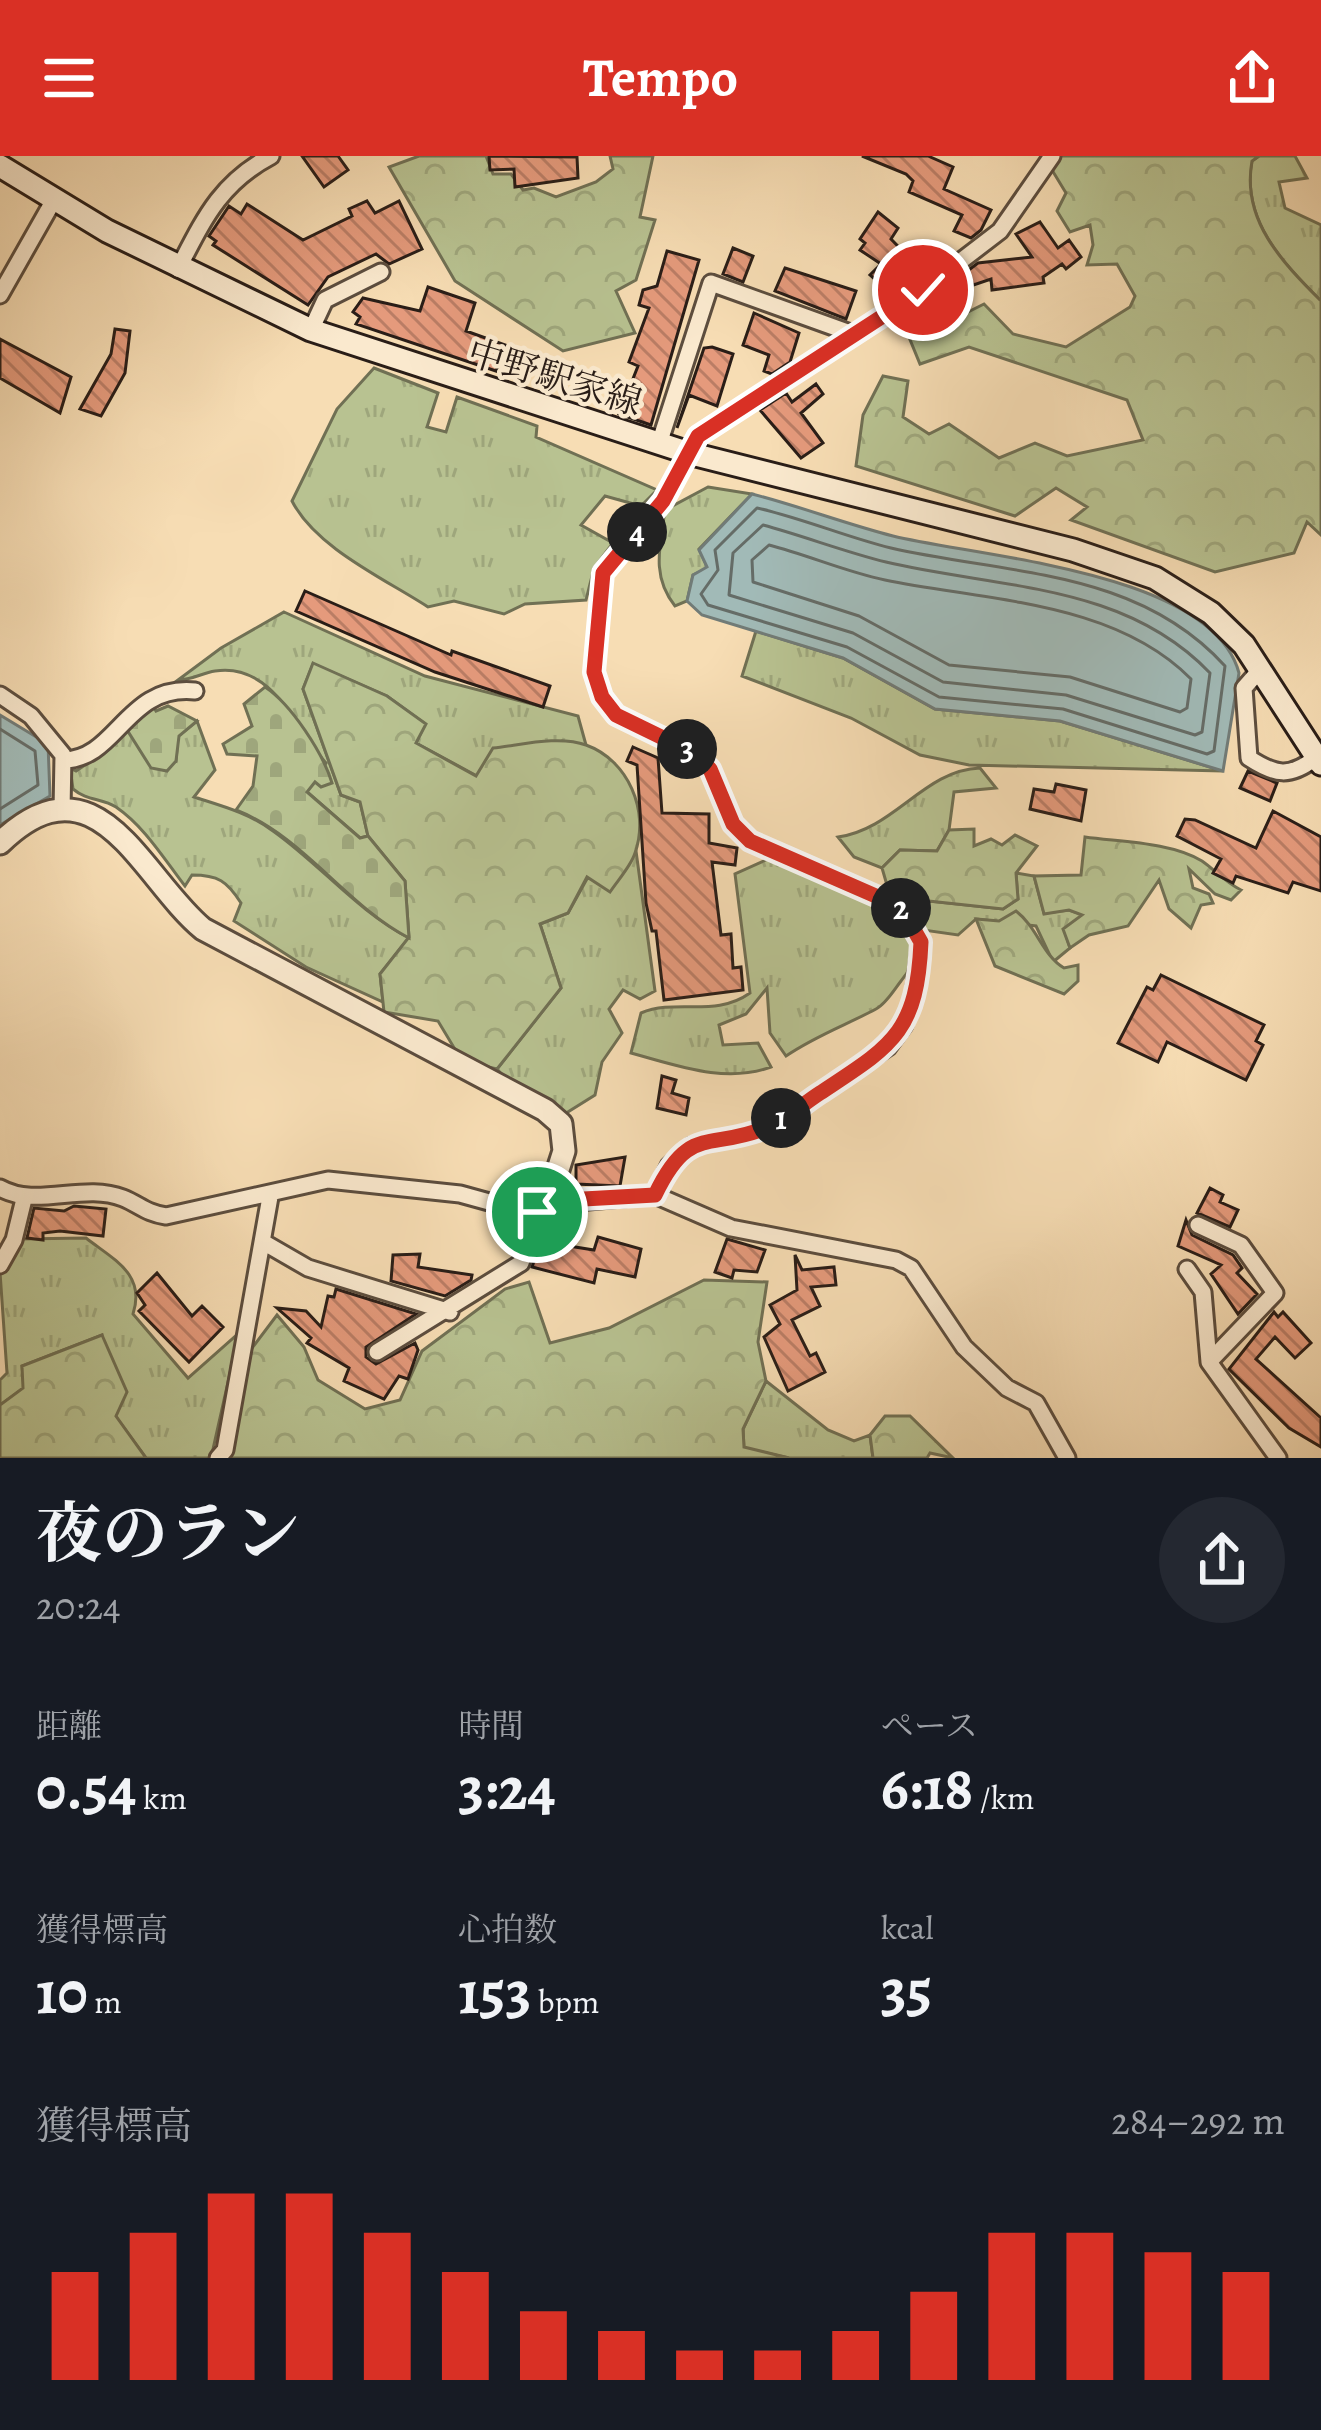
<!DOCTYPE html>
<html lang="ja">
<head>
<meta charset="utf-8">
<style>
  body { margin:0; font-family:Alegreya,"Noto Serif JP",serif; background:#242831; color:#f1f3f6; height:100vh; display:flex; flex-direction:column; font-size:45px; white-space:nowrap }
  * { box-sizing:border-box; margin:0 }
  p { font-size:39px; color:#9ea1a6 }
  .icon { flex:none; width:66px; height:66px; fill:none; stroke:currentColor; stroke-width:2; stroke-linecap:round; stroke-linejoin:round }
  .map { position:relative; height:1302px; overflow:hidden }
  .panel { display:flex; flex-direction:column; background:#171b24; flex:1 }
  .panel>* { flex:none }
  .pin { position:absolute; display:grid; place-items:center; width:102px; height:102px; color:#fff; margin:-51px; border:6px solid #fff; border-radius:50%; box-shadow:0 3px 12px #0007 }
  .km { position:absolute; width:60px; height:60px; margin:-30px; border-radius:50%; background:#222; color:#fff; font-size:33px; line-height:60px; text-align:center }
  .round { display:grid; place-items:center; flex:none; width:126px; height:126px; border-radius:63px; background:#242831 }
  .summary { display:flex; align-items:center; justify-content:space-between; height:204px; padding:0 36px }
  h1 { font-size:66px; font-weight:700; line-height:90px }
  .figures { display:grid; grid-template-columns:repeat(3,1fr); gap:18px; height:204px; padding:12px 36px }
  .figures div { display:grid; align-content:center }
  .figures b { font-size:60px; font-weight:700 }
  .figures small { font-size:33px; font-weight:400 }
  .figures p { font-size:33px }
  .chart { height:336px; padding:24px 36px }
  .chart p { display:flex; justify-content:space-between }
  .chart svg { width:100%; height:216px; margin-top:12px; stroke:#d93025; stroke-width:6 }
  header { display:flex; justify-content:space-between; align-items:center; height:156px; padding:0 36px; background:#d93025; color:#fff; font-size:54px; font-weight:700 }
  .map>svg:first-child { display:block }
  .grass { fill:url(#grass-tufts); stroke:#707054; stroke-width:3 }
  .forest { fill:url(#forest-crowns); stroke:#707054; stroke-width:3 }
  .cemetery { fill:url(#cemetery-stones); stroke:#707054; stroke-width:3 }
  .water { fill:#a1bab7; stroke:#717b77; stroke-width:3 }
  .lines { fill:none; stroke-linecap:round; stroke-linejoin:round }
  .shore { stroke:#656c67; stroke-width:3 }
  .building { fill:url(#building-back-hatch); stroke:#291d17; stroke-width:3 }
  .minor-casing { stroke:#5c4d3e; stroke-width:21 }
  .tertiary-casing { stroke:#5c4d3e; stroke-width:27 }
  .secondary-casing { stroke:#291d17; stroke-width:27 }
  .minor { stroke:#fae9ce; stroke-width:15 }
  .tertiary { stroke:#fae9ce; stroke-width:21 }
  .secondary { stroke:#fae9ce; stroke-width:21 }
  .route-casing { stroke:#fff; stroke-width:24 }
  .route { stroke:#d93025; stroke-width:15 }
  .labels { text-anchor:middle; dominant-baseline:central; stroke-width:9; stroke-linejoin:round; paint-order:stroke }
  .street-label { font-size:36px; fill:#291d17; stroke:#fae9ce }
</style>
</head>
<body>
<header><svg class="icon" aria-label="menu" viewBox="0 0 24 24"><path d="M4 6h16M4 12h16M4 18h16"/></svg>Tempo<svg class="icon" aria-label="share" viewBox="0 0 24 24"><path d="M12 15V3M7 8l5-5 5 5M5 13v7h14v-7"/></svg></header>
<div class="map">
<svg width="1321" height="1302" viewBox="0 0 1321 1302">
  <defs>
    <pattern id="grass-tufts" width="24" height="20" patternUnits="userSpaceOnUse" patternTransform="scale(3)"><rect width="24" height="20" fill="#b8c291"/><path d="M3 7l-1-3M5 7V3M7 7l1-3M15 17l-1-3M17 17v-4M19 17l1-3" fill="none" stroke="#9ea67c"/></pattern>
    <pattern id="forest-crowns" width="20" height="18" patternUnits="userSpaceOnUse" patternTransform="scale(3)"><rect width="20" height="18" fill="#b8c291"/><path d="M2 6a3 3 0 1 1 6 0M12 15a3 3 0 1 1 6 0" fill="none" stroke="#9ea67c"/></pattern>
    <pattern id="cemetery-stones" width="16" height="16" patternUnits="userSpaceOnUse" patternTransform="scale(3)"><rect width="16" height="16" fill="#b8c291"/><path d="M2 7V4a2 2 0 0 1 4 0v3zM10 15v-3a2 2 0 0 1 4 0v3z" fill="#9ea67c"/></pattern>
    <pattern id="building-back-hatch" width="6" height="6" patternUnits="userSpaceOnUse" patternTransform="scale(3)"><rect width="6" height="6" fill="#e59a7c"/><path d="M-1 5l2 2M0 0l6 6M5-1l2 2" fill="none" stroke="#ba7d65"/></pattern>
  </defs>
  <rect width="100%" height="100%" fill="#f7ddb4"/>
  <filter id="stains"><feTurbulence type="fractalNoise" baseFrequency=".00167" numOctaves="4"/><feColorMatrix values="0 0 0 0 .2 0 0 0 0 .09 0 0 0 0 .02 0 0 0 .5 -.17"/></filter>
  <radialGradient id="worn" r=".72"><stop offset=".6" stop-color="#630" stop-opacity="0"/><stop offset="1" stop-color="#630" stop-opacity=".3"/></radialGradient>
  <!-- grass -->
  <path class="grass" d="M1259 0H1295L1307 22 1279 26 1285 52 1321 69V145C1282 106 1241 63 1252 5Z
    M374 212 438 237 427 271 446 276 457 241 537 270 536 281 657 334 641 350 605 340 581 369 613 387 594 412 586 444 525 448 504 458 454 445 428 451C385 423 316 392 292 345L337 253Z
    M708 331 752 338 699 393 708 412 693 419 687 445 675 450C651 420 660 390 665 354Z
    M284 456 425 520 578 560 586 589 562 585 477 620 416 587 425 568 387 540 313 508 303 533 341 639 360 646 368 680 360 682 306 635 326 607C296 572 272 506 215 515 202 517 192 524 178 524L221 492Z
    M756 475 843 502 935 553 1060 565 1223 615 969 609 920 599 851 562 742 520Z
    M197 565 215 614 194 641C222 650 249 657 273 675 321 709 356 754 409 782L380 818 383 846 306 811 234 765 241 747C227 725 218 719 192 719L185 730C164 703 145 671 116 651 102 642 87 645 73 633L70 612 76 615 97 601 124 569 135 584 176 605 178 580Z
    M980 612 996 632 954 636 949 674 937 695 900 694 882 712 854 701 838 681C895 673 924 614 980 612Z
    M636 695 655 835 640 843 623 834 609 853 622 877 602 906 595 939 563 959 512 930 497 913 561 832 540 768 568 757 588 721 610 735Z
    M768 703C810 720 957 759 901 825 894 834 886 848 876 853 846 869 815 880 786 900L770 877 767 832 746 858 719 869 723 889 758 887 771 911C725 928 676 909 631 897L641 857C677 842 715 862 750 837L735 718Z
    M1016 717 1034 720 1044 757 1069 754 1084 759 1064 773 1070 792 1053 806 1036 770 976 763 958 779 923 774 914 754 919 744 1003 753 1018 743Z
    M86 1082C114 1104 146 1118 133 1158L188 1222 239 1177 211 1302H146L115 1260 102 1179 22 1210 24 1232 0 1249V1224L7 1217 0 1116 19 1083Z
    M766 1225 828 1274 854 1285 870 1279 873 1302H789L744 1292 743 1273Z"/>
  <!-- forest -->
  <path class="forest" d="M419 0H486L493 18H511L523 34 534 32 556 41 596 26 613 13 610 0H653L640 61 655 64 636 124 616 135 635 177 563 195 455 125 389 11Z
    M1059 0H1259L1252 5C1241 64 1282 106 1321 145V379L1307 366 1294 397 1215 416 1071 364 1087 351 1056 332 1015 360 856 310 863 259 883 220 908 225 903 261 929 278 949 268 999 302 1035 287 1067 300 1143 284 1127 244 969 191 920 208 904 169 938 171 984 148 1013 178 1066 191 1130 151 1135 140 1117 108 1087 109 1093 89 1090 69 1070 76 1057 55 1066 37 1052 14Z
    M313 507 387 540 426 568 416 587 476 620 493 592C521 589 559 579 586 589 628 604 650 655 635 697 631 710 618 724 610 736L587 721 568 757 540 768 561 832 497 913 462 905 438 865 384 856 380 818 409 781 405 725 368 680 360 646 341 639 303 533Z
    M974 673V690L991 683 1002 689 1015 679 1037 690 1016 717 1018 743 1003 753 920 744 914 754 889 736 882 712 900 694 937 695 949 674Z
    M1085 681C1120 686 1171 686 1202 705 1215 714 1225 726 1241 734L1231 744 1215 738 1189 713 1193 732 1209 738 1213 747 1201 749 1191 772 1169 753 1159 724 1128 770 1089 779 1070 792 1063 773 1082 759 1069 754 1044 758 1034 720 1081 719Z
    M1016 755C1037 771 1043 800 1064 812L1078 809V825L1064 838 995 810 976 763 999 765Z
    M704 1124 767 1126 758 1186 766 1225 743 1273 744 1291 789 1302H229L249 1196 277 1159 304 1191 318 1224 365 1253 400 1244 422 1195 505 1133 529 1126 550 1187 609 1172Z
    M102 1179 127 1236 116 1260 146 1302H0V1249L23 1232 22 1210Z
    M885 1260H910L953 1302 930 1297 927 1302H873L870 1279Z"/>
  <!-- cemetery -->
  <path class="cemetery" d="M265 531C291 548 323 597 332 627L321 631 315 626 307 636 360 682 368 680 405 725 409 782C346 749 303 680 236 654L253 630 257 600 227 598 223 588 252 570 244 548Z
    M152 548 156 555 168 550 197 565 179 580 176 605 167 615 151 612 124 569Z"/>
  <!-- water -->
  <path class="water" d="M752 338C799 350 846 368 893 380 978 401 1212 415 1239 517L1223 615 1060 565 935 553 843 502 702 459 687 445 693 419 707 411 699 394Z
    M0 559 48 588 50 640 0 669Z"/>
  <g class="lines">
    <!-- shore -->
    <path class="shore" d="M757 352C802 362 846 381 891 392 1010 419 1137 413 1225 510L1214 595 1207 598 1063 553 939 541 847 491 708 449 701 438 718 414 715 394Z
      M763 369C804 380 845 396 886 406 1001 433 1124 427 1210 517L1202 576 1195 579 1066 539 943 526 853 477 729 439 733 397Z
      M769 389C808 399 846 416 885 424 987 445 1114 445 1191 523L1187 552 1180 556 1070 521 949 509 859 460 753 426 752 404Z
      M0 573 35 595 38 629 0 653"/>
  </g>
  <!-- building -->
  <path class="building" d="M302 0H338L348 14 324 31Z
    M489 0 577 1 578 22 515 31 514 13 490 14Z
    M862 0H928L953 11 944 33 991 54 981 74 971 82 954 75 962 59 909 36 913 25 906 18Z
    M367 45 375 57 399 45 422 93 389 108 376 98 328 121 308 149 213 89 216 85 209 80 229 50 241 58 247 48 303 84 352 60 349 53Z
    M878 56 898 72 891 83 925 118 893 139 870 119 881 108 860 94 865 87 860 83Z
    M1040 66 1058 92 1069 84 1081 101 1066 113 1062 108 1043 121 1044 127 992 134 991 123 929 144 978 107 1032 101 1016 78Z
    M733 92 753 100 743 126 723 118Z
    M667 95 699 104 651 269 619 258 638 210 629 206 649 152 639 149 643 134 657 130Z
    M785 112 856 135 846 163 775 135Z
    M428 131 475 147 466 175 505 189 496 215 356 168 360 161 353 156 363 142 420 155Z
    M754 157 799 177 790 206 772 218 764 215 769 199 743 189Z
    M115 173 130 175 125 217 101 260 80 253 111 198Z
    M0 183 71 221 60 257 0 222Z
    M712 191 733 198 717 250 689 239 677 272 704 192Z
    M816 228 823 238 801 257 823 287 801 302 760 254 786 237 792 246Z
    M305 435 451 499 452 495 550 530 543 551 435 516 296 455Z
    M633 591 658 602 662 657 709 658V687L737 692 735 709 712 706 721 779 731 778 733 812 741 811 743 834 664 844 656 775H652L646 747 637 609 627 605Z
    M1248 615 1277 627 1270 645 1240 632Z
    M1056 628 1086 634 1081 665 1030 653 1034 633 1054 636Z
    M1273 655 1321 681V735L1293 726 1288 737 1236 720 1233 727 1213 717 1221 703 1177 680 1185 663 1195 664 1256 692Z
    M1161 819 1264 869 1256 885 1263 889 1246 924 1167 886 1158 906 1118 887 1147 831 1153 834Z
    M662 920 676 924 672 937 689 942 686 959 657 952Z
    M625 1001 620 1030 576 1028V1009Z
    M1210 1032 1223 1039 1220 1046 1238 1054 1230 1071 1197 1057Z
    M74 1050 106 1053 103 1080 60 1075 43 1077V1084L27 1082 34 1052 64 1055Z
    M1186 1064 1192 1079 1233 1099 1242 1112 1237 1117 1257 1138 1238 1158 1211 1118 1221 1109 1178 1090Z
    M598 1081 641 1093 635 1121 597 1113 594 1127 532 1111 537 1096 547 1099 550 1087 594 1094Z
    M727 1083 765 1094 757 1116 734 1114 732 1122 715 1116Z
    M420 1098 418 1111 472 1119 471 1124 445 1140 391 1125 393 1099Z
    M795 1099 802 1114 834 1111 836 1129 811 1131 820 1150 792 1164 810 1200 816 1197 825 1216 788 1235 764 1181 780 1168 770 1149 797 1134Z
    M157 1117 192 1160 202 1150 223 1171 189 1206 139 1155 145 1149 137 1137Z
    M336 1133 416 1158 366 1191V1201L376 1208 415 1187 418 1194 408 1223 399 1220 384 1243 344 1225 349 1212 307 1187 311 1182 277 1152 306 1155 321 1171 328 1140 334 1141Z
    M1274 1156 1278 1161 1283 1156 1311 1187 1295 1202 1275 1181 1256 1203 1321 1262V1291L1289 1272 1229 1213Z"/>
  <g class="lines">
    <!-- minor casing -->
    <g class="minor-casing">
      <path id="minor" d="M178 113C204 63 220 27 271 0
        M0 139 55 42
        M311 174 325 144 381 116
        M659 288 711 127 853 178
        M1259 515 1244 532 1249 602C1275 619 1290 622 1315 602
        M0 539 31 560 63 599 62 655
        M63 604C117 604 126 528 195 535
        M0 1032C37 1053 83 1026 123 1042 140 1049 146 1057 166 1060L328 1024 460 1038 511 1052 655 1039 731 1072 896 1104 911 1112 964 1191 1007 1232 1036 1247 1067 1302
        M655 1039 669 1010 692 990 766 973 888 891 904 869 914 838 921 786 901 751 750 685 733 668 710 613 694 597 616 559 602 541 594 516 603 417 663 345 698 280 923 134 1000 75 1052 0
        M1198 1069 1241 1089 1275 1137 1209 1206
        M263 1086 308 1112 450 1156
        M0 1109 14 1084 24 1043
        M1187 1113 1203 1136 1209 1206 1278 1302
        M377 1196 521 1107 537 1056 548 1045
        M218 1302 225 1294 270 1041"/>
    </g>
    <!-- tertiary casing -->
    <g class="tertiary-casing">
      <path id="tertiary" d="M0 687C97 593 141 722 203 773L545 954 561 968 564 995 548 1045"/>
    </g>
    <!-- secondary casing -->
    <g class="secondary-casing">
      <path id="secondary" d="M0 10 107 75 311 174 692 298 1073 394 1155 422 1211 457 1244 489 1321 608"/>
    </g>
    <!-- minor -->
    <use href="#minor" class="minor"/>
    <!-- tertiary -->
    <use href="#tertiary" class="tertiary"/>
    <!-- secondary -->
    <use href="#secondary" class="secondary"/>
  </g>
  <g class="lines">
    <!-- route casing -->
    <g class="route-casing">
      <path id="route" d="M537 1056 548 1045 655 1039C689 968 708 995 766 972 784 965 803 948 820 937 891 890 917 878 921 786L901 751 750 685 733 668 710 613 694 597 616 559 602 541 594 516 603 417 663 345 698 280 923 134"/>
    </g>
    <!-- route -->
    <use href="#route" class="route"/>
  </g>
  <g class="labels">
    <!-- street labels -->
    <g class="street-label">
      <text transform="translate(555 221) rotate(17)">中野駅家線</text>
    </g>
  </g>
  <rect width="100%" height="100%" filter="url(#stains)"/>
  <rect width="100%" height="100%" fill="url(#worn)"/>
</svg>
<div class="pin" style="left:537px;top:1056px;background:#1e9e55"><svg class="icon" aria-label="arrive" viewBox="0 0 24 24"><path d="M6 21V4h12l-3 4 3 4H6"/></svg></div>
<div class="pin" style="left:923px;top:134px;background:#d93025"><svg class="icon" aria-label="check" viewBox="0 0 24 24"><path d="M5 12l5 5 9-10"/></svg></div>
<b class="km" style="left:781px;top:962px">1</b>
<b class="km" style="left:901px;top:752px">2</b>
<b class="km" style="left:687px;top:593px">3</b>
<b class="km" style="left:637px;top:376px">4</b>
</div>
<section class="panel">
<div class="summary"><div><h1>夜のラン</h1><p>20:24</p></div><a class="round"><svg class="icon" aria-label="share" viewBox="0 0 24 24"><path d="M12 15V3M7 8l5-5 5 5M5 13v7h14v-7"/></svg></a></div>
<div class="figures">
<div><p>距離</p><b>0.54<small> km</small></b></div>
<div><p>時間</p><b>3:24</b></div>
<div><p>ペース</p><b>6:18<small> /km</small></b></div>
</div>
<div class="figures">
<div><p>獲得標高</p><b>10<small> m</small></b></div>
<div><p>心拍数</p><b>153<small> bpm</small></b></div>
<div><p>kcal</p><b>35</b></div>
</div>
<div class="chart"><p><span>獲得標高</span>284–292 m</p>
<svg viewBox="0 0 160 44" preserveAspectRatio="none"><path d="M5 44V22M15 44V14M25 44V6M35 44V6M45 44V14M55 44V22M65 44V30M75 44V34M85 44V38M95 44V38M105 44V34M115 44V26M125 44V14M135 44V14M145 44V18M155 44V22"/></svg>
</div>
</section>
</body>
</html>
